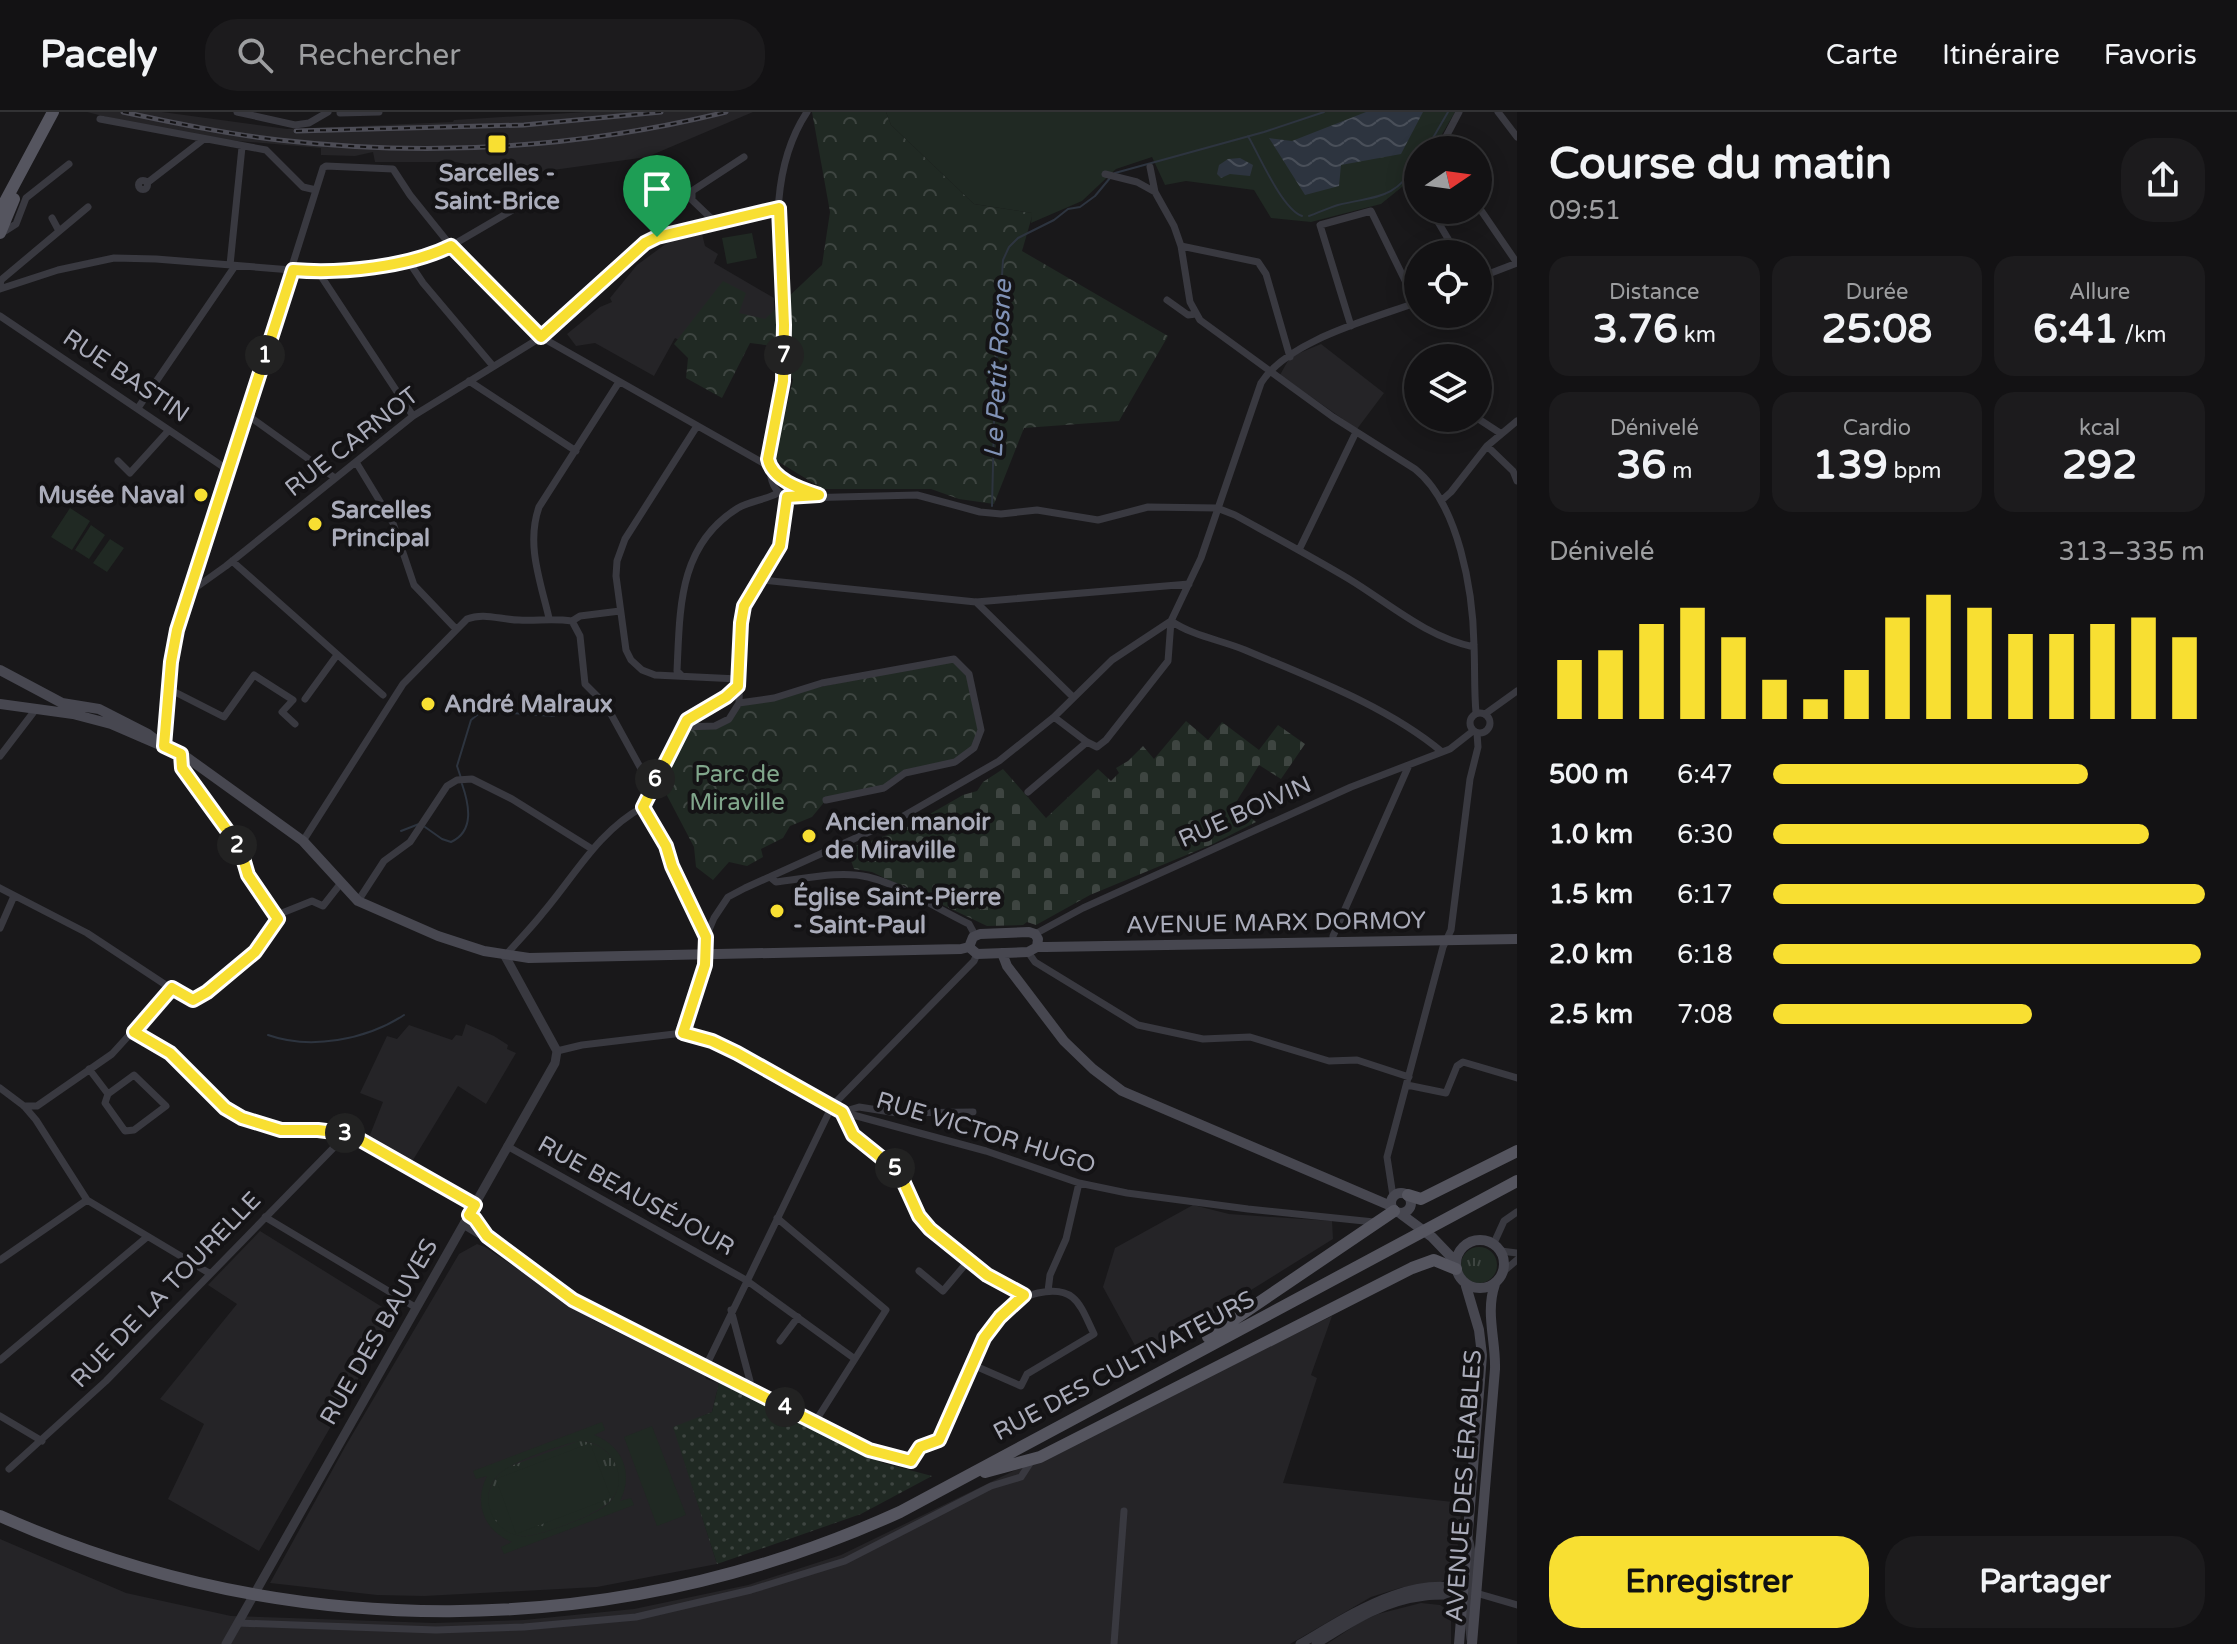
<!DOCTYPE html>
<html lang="fr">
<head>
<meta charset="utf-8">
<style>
  body { margin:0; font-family:"Varela Round",sans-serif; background:#1c1b1d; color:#f1f3f6; height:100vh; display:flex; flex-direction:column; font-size:30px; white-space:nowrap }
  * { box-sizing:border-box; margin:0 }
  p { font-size:26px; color:#9d9ea0 }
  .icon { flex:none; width:44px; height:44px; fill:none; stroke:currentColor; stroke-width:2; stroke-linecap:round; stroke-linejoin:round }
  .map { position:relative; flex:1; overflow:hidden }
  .panel { display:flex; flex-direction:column; background:#131214; width:720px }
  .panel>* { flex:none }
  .needle { width:52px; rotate:77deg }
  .controls { position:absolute; left:1404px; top:24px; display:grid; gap:16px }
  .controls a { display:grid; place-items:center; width:88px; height:88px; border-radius:50%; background:#131214; box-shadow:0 4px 20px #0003,0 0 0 2px #323234; font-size:40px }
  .pin { position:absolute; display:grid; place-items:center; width:68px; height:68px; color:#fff; margin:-82px -34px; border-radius:50% 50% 50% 0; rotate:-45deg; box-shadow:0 0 8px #0007 }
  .pin .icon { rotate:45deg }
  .km { position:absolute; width:40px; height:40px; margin:-20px; border-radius:50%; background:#222; color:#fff; font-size:22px; line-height:40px; text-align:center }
  .round { display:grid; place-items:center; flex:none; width:84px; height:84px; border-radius:32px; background:#1c1b1d }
  .head { display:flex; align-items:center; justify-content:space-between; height:136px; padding:0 32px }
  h1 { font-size:44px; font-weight:700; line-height:60px }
  .figures { display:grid; grid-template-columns:repeat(3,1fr); gap:12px; height:136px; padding:8px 32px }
  .figures div { display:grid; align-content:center; border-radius:20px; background:#1c1b1d; text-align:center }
  .figures b { font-size:40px; font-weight:700 }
  .figures small { font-size:22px; font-weight:400 }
  .figures p { font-size:22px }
  .chart { height:224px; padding:16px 32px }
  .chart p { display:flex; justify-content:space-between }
  .chart svg { width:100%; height:144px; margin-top:8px; stroke:#f8df32; stroke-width:6 }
  .primary-button { display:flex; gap:16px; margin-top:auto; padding:16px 32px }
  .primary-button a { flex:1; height:92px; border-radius:32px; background:#f8df32; color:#111; font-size:32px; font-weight:700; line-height:92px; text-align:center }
  .primary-button a+a { background:#1c1b1d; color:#f1f3f6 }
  ul { padding:0 32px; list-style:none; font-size:26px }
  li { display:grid; grid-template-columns:128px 96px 1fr; align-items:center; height:60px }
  li i { height:20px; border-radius:10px; background:#f8df32 }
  header { display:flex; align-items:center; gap:48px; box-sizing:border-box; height:112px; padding:0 40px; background:#131214; border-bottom:2px solid #323234 }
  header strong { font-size:38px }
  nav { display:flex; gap:44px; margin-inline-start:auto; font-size:28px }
  .search { width:560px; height:72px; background:#1c1b1d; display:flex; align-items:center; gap:20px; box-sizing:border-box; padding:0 28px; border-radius:32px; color:#9d9ea0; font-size:30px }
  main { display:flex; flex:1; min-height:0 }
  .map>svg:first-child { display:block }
  .built { fill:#252427 }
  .grass { fill:url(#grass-tufts) }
  .forest { fill:url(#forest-crowns) }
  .cemetery { fill:url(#cemetery-stones) }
  .park { fill:#202923; fill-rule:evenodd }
  .garden { fill:url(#garden-dots) }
  .water { fill:url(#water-waves) }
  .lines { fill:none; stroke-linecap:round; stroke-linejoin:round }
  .stream { stroke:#2d343f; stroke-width:2 }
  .minor { stroke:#393940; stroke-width:7 }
  .tertiary { stroke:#393940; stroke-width:9 }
  .secondary { stroke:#474750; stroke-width:10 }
  .primary { stroke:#55555f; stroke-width:12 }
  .rail-casing { stroke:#4c4c55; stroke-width:5 }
  .rail { stroke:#141315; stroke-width:2; stroke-dasharray:6; stroke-linecap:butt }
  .route-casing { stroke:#fff; stroke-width:16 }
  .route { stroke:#f8df32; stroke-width:10 }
  .poi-dot { fill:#f8df32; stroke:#141315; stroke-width:3 }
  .labels { text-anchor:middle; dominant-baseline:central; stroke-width:8; stroke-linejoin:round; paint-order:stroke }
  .poi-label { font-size:24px; font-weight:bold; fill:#aaacba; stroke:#141315; text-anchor:start }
  .street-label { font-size:24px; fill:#aaacba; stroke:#141315 }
  .park-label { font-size:24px; fill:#80a68b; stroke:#141315 }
  .water-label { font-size:26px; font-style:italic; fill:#8092b6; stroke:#141315 }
</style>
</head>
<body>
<header>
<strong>Pacely</strong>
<div class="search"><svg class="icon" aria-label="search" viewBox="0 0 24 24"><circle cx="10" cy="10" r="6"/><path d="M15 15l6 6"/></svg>Rechercher</div>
<nav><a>Carte</a><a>Itinéraire</a><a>Favoris</a></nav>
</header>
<main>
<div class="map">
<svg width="1517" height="1532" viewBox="0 0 1517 1532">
  <defs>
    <pattern id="grass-tufts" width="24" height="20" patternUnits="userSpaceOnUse" patternTransform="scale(2)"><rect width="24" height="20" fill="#202923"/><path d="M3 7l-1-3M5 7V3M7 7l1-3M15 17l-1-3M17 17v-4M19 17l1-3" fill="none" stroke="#3e4541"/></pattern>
    <pattern id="forest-crowns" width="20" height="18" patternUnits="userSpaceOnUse" patternTransform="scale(2)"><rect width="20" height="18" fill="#202923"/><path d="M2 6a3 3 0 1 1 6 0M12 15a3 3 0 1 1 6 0" fill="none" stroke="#3e4541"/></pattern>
    <pattern id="cemetery-stones" width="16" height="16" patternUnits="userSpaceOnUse" patternTransform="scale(2)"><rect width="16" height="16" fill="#202923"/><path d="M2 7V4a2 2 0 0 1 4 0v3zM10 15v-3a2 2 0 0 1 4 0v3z" fill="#3e4541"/></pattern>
    <pattern id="garden-dots" width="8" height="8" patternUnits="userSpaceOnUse" patternTransform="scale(2)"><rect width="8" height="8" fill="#202923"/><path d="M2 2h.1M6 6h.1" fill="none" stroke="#3e4541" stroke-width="1.8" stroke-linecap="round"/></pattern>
    <pattern id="water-waves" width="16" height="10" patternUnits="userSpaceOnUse" patternTransform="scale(2)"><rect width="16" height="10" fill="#2d343f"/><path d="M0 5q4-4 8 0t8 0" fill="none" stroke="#494f59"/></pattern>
  </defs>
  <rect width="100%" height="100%" fill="#19181a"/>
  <!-- built -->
  <path class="built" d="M87 0H162L287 17 453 10 454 8 586 0H753L647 45 474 69 471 53 456 50H375L373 40 355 44 321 43V36L226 28 154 17Z
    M702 122 705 134 718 142 714 151 774 186 775 223 780 237 704 217 699 238 675 226 654 264 595 231 576 234 567 222 600 195 612 190 610 186 637 153 667 131Z
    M1321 232 1384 281 1357 317 1280 263 1290 245Z
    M466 912 494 924 508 933 507 937 516 941 486 992 458 974 410 1053 368 1028 383 990 360 981 387 924 397 927 409 913 452 928 456 923 462 924Z
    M1193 1093 1229 1102 1332 1109 1333 1127 1156 1237 1153 1233 1138 1239 1103 1175 1115 1136Z
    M260 1119 395 1203 259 1439 168 1387 204 1312 160 1287 237 1192 208 1173Z
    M477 1132 485 1135 595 1209 705 1264 706 1267 719 1271 712 1300 674 1316 717 1452 597 1475 424 1484 377 1483 270 1471 345 1335 459 1142Z
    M1332 1204 1311 1263 1317 1266 1283 1371 1462 1391 1455 1462 1437 1472 1403 1475 1371 1485 1290 1532H0V1427L126 1481 231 1504 434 1511 524 1508 634 1497 748 1473 841 1443Z
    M1421 1491 1440 1493 1451 1501V1532H1327L1360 1510 1378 1502Z"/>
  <!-- grass -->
  <path class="grass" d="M1461 1153a18 18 0 1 1 36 0a18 18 0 1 1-36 0Z
    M579 1329C609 1330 633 1363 610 1389 598 1402 543 1423 525 1424 517 1424 509 1422 502 1417 480 1400 486 1368 508 1355Z"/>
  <!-- forest -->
  <path class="forest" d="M812 0H886L891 13 974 92 1033 101 1022 139 1168 224 1119 309 1024 316 994 392 959 387 931 377H823L774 347 793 268 780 235 750 231 722 286 686 266 688 246 674 232 723 169 746 181 739 201 765 207 822 153 830 100Z
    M954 547 969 562 981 618 974 636 955 650 905 661 884 676 826 688 812 705 790 714 783 726 761 737 763 745 747 754 729 750 713 768 696 755 694 735 661 672 693 613C734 614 720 604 749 590Z"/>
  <!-- cemetery -->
  <path class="cemetery" d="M1186 609 1208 628 1222 610 1259 638 1278 613 1305 632 1281 667 1259 653 1256 658 1235 692 1256 710 1213 732 1090 783 1036 813 1027 810 1023 813 987 814 909 777 904 773 901 774 872 760 854 757 847 737 902 718 963 683 977 679 983 670 1003 657 1046 706 1098 657 1111 669 1119 661 1116 656 1128 649 1143 634 1154 647Z"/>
  <!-- park -->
  <path class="park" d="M886 0H1455L1433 38H1418V62L1381 92 1311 110 1271 106 1254 78 1186 69 1165 73 1152 45 1116 57 1082 89 1031 111 1032 101 974 92 891 13Z
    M752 121 757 146 727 152 722 126Z
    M70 396 90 409 72 438 51 425Z
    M91 413 105 423 89 447 75 438Z
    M110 427 124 436 107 460 93 451Z
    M602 1310 605 1318 594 1323C623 1334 634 1362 620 1389L631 1386 634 1393 504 1442 501 1435 512 1430C484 1419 473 1391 487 1364L476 1367 473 1359ZM582 1329C613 1331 632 1368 608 1392 596 1403 544 1422 528 1424 496 1427 476 1388 497 1364 509 1350 564 1331 582 1329Z
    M652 1314 686 1403 657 1414 624 1325Z
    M590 1331 611 1386 516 1422 496 1367Z"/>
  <!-- garden -->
  <path class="garden" d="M719 1271 883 1351 932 1364 861 1402 717 1452 673 1315 712 1300Z"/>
  <!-- water -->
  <path class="water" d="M1366 0H1423L1401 42 1341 53 1339 74 1305 83 1269 26 1292 29Z
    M1240 46 1253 53 1250 64 1230 62 1221 66 1217 62 1219 53 1228 47Z"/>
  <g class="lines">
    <!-- stream -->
    <path class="stream" d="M1248 24C1259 43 1282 97 1302 104
      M1426 38 1448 0
      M1115 61 1264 20 1324 0
      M1309 104C1318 101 1328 96 1338 93 1379 83 1392 89 1418 51
      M992 394 995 272 1003 148 1009 135 1018 126 1054 108 1068 97 1080 95 1095 84 1110 66
      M461 666 457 654 471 608 482 599 554 604
      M425 715 442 727 451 730C475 719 469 692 462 672
      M401 719 419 712
      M268 923C310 938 366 928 404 903"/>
    <!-- minor -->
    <path class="minor" d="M237 0 295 13 309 11 328 0
      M807 0C756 77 788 180 783 266 782 300 762 336 772 369 777 385 787 385 801 386L917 383 980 400 1001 402 1037 398 1098 408 1148 395 1217 396 1235 403C1273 424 1312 445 1349 467 1390 492 1426 525 1474 535
      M1498 0 1517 25
      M340 1 379 0
      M100 7 266 38 303 75 316 78
      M1439 38 1459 0
      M1150 55 1155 80 1174 114 1181 134 1190 190 1200 208 1333 305 1415 357C1459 392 1473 480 1474 533 1475 556 1474 578 1476 601
      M1105 62 1137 70 1155 80
      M138.5 73a4.5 4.5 0 1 1 9 0a4.5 4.5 0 1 1-9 0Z
      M147 71 204 27
      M1418 72V75
      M1478 94 1517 151
      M1431 98 1457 142
      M52 106 59 119
      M716 111 692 88V79L744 45
      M2 117 5 119 16 112 26 86 69 52
      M1181 134 1258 150 1266 162 1290 245
      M409 150 423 171 493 254
      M230 153 242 35
      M317 158 413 304
      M1478 166 1517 151
      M0 174 1 168 88 95
      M0 177 58 158 114 146 156 147 304 159 409 150 451 134 528 89
      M1167 188 1188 203 1196 202
      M0 204 228 358
      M1351 214 1320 113 1371 99 1416 191
      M469 269 576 339
      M138 296 235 154
      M246 302 335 366
      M1477 306 1500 321
      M697 314 625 427 617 449 616 464 626 538 631 548 642 558 655 563 738 567
      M1487 334 1513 359 1517 369
      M118 349 130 361 169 318
      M356 350 393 411 414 473 456 517
      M1442 388 1451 380 1487 334 1517 309
      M1299 438 1356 320
      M232 449 383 583
      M761 468 976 490 1189 472
      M193 473 198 474 226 454 413 304 535 229 645 131 657 125 779 96
      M976 490 1073 585
      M549 506C540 468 526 432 539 395L619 270
      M572 509 580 524 585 572 606 593 651 675
      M572 509 580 504 620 499
      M1171 509C1193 524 1221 528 1245 538 1311 566 1387 594 1442 640
      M682 564 677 559C680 497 678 433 738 396 750 389 765 388 778 381
      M169 577 224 605 254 563 293 588 282 600 295 612
      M305 587 337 543
      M739 591 774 586 822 571 954 547 969 562 981 618 974 636 955 650 905 661 884 676 826 688
      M1470 611a10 10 0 1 1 20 0a10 10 0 1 1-20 0Z
      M1485 602 1517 579
      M1054 605 1087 630 1097 635 1106 628 1168 549 1171 509
      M682 615 715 614 729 607 739 591 741 511 744 494 780 434 789 371
      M164 634 171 550 177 518 323 56 326 54 393 57 410 83 451 134 541 225 770 355 789 371 819 383
      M181 642 182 656 240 736 248 763 278 807
      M0 644 36 597
      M1028 680 1087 630
      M643 695 687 608 726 585 738 574
      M643 695 666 734 672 754 706 825
      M303 729 403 572 467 507C484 500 501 508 519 508 537 509 553 506 572 509
      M770 765 776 770C804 767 840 758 868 765 901 773 938 797 969 812L975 823
      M0 776 87 821 184 885 193 888 255 840 282 801 312 789 323 794 341 771
      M358 789 384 749 410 730 447 674 457 668 472 667 512 687 592 737
      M0 816 14 784
      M1035 822 1083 796 1351 675 1450 637 1473 619
      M1333 831V824L1409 653
      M1028 840 1035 850 1138 913 1203 927 1250 925 1329 949 1357 948 1409 965
      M505 844C517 830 530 817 542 802 574 765 598 719 643 695
      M134 920 170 941 225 996 242 1006 281 1018H318L350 1022 475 1093
      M683 921 699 877 707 843 706 825 714 806 728 785 745 776 900 706 999 649 1054 605 1112 548 1171 509 1201 446 1261 271C1288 228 1372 207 1418 190
      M557 939 582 933 683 921 712 929 737 941 842 1000 986 1039 1079 1071 1127 1081 1248 1097 1374 1110
      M89 957 108 982 105 991 125 1019 134 1018 166 994 134 963 108 982
      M1407 973 1446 981 1457 954 1463 950 1517 966
      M0 976 24 994 36 1008 87 1088 209 1161
      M24 994H37L112 942 172 876
      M973 1000 897 1001 859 995 842 1000 853 1023 899 1060 919 1104 930 1117 987 1163 1024 1183
      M507 1034 746 1168 855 1247
      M1393 1084 1387 1045 1443 835 1451 818 1470 667 1478 635 1477 621
      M469 1103 475 1107 487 1124 573 1188 869 1338 911 1349 920 1335 939 1328C960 1282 985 1192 1038 1181 1076 1173 1080 1193 1094 1222L1027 1262 1021 1274 973 1253
      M265 1105 415 1195
      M777 1106 886 1198 815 1310
      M463 1113 478 1122 486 1124
      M1494 1131 1504 1109 1517 1100
      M1501 1139 1517 1141
      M0 1148 87 1088
      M919 1159 943 1179 969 1148
      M1504 1159 1517 1148
      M1048 1179 1050 1163 1066 1127 1079 1071
      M731 1198 750 1269 748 1276
      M780 1229 798 1205
      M0 1248 147 1125
      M705 1256 832 994 974 849 977 842
      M0 1304 42 1329
      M9 1357 106 1269 347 1022
      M1476 1481 1517 1493
      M238 1511 436 1518 524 1515 636 1505 751 1478 845 1449 991 1374 1021 1365 1032 1348
      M1114 1532 1124 1399"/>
    <!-- tertiary -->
    <path class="tertiary" d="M1469 1430 1473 1450 1472 1471
      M1466 1479 1471 1527
      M226 1532 555 951 557 939 505 844
      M1300 1532C1350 1503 1416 1457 1476 1481
      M1316 1532C1351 1510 1382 1489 1425 1484 1439 1482 1454 1484 1469 1482"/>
    <!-- secondary -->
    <path class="secondary" d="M0 558 62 591 99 597 148 622 160 631
      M0 592 73 602 111 612 185 644 303 729 358 789 438 824 484 839 529 846 961 837 969 835
      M969 835 977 842 1028 840 1037 835H1046L1517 827
      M969 835 973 825 980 822 1029 820 1035 822 1038 827 1037 835
      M1002 841 1007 854 1064 929 1093 957 1122 979 1391 1094
      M1391 1091a10 10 0 1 1 20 0a10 10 0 1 1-20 0Z
      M1401 1102 1432 1125 1455 1149
      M1456 1152a24 24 0 1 1 48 0a24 24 0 1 1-48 0Z
      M1459 1532 1482 1243 1479 1218 1466 1174
      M1472 1532 1495 1257C1496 1228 1485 1201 1495 1172"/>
    <!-- primary -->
    <path class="primary" d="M0 99 53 0
      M0 121 14 87
      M1408 1083 1421 1087 1517 1039
      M1208 1225 1394 1099
      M985 1360 1040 1345 1412 1156 1434 1148 1456 1157
      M0 1404C288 1532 612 1531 900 1400L1517 1069"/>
    <!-- rail casing -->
    <g class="rail-casing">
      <path id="rail" d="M123 0C175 11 227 22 279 28 428 45 580 36 726 0
        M296 19 524 13 661 0"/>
    </g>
    <!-- rail -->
    <use href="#rail" class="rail"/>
  </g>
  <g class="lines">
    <!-- route casing -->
    <g class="route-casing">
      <path id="route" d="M779 96 784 213 783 269 768 347C772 368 801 377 819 383L787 385 780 434 744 494 741 511 738 574 726 585 687 608 643 695 666 734 672 754 706 825 705 853 683 921 712 929 737 941 842 1000 853 1023 899 1060 919 1104 930 1117 987 1163 1024 1183 1000 1205 984 1226 939 1328 920 1335 911 1349 869 1338 573 1188 487 1124 475 1107 469 1103 475 1093 350 1022 318 1018H281L242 1006 225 996 170 941 134 920 172 876 193 888 207 880 255 840 278 807 248 763 240 736 182 656 181 642 164 634 171 550 177 518 293 158C341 162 408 155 451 134L541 225 645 131 657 125Z"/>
    </g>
    <!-- route -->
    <use href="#route" class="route"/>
  </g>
  <!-- markers -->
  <g class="poi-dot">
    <rect x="487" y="22" width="20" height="20" rx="4"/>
    <circle cx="201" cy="383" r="8"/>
    <circle cx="315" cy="412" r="8"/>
    <circle cx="428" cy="592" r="8"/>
    <circle cx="809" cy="724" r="8"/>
    <circle cx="777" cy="799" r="8"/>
  </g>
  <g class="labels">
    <!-- poi labels -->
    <g class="poi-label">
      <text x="497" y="61" text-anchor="middle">Sarcelles -<tspan x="497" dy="28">Saint-Brice</tspan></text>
      <text x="185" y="383" text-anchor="end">Musée Naval</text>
      <text x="331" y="398">Sarcelles<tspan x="331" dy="28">Principal</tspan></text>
      <text x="444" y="592">André Malraux</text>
      <text x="825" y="710">Ancien manoir<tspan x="825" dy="28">de Miraville</tspan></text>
      <text x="793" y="785">Église Saint-Pierre<tspan x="793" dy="28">- Saint-Paul</tspan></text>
    </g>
    <!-- street labels -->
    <g class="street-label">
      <text transform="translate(126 264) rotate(34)">RUE BASTIN</text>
      <text transform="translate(352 330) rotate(-38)">RUE CARNOT</text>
      <text transform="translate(1245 700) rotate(-24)">RUE BOIVIN</text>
      <text transform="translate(1276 811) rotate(-1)">AVENUE MARX DORMOY</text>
      <text transform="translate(986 1021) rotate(17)">RUE VICTOR HUGO</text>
      <text transform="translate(636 1084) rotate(29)">RUE BEAUSÉJOUR</text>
      <text transform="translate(166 1178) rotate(-46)">RUE DE LA TOURELLE</text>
      <text transform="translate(379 1220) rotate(-60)">RUE DES BAUVES</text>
      <text transform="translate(1124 1254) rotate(-28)">RUE DES CULTIVATEURS</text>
      <text transform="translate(1464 1374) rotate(-86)">AVENUE DES ÉRABLES</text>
    </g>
    <!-- park labels -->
    <g class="park-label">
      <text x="737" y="662">Parc de<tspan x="737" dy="28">Miraville</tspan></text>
    </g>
    <!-- water labels -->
    <g class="water-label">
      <text transform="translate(998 257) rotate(-87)">Le Petit Rosne</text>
    </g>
  </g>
</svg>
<div class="controls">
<a><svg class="needle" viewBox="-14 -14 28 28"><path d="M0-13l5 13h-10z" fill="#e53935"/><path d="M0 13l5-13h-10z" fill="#9d9ea0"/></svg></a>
<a><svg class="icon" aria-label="locate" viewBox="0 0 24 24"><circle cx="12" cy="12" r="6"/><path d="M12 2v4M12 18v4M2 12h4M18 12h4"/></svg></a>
<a><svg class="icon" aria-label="layers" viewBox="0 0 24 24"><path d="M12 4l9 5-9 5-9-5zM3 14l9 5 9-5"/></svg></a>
</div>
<div class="pin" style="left:657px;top:125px;background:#1e9e55"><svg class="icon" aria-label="arrive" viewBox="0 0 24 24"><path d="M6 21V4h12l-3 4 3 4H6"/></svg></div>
<b class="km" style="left:265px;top:243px">1</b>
<b class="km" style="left:237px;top:733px">2</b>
<b class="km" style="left:345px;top:1021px">3</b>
<b class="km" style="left:785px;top:1295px">4</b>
<b class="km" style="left:895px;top:1056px">5</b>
<b class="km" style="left:655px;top:667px">6</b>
<b class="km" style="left:784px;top:243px">7</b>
</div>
<section class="panel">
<div class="head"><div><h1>Course du matin</h1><p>09:51</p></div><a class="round"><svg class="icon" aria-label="share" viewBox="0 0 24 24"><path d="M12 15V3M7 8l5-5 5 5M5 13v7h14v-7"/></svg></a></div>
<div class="figures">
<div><p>Distance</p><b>3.76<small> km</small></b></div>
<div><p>Durée</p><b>25:08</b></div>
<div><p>Allure</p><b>6:41<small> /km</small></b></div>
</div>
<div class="figures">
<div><p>Dénivelé</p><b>36<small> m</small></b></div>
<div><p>Cardio</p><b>139<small> bpm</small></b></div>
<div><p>kcal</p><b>292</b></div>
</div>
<div class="chart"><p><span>Dénivelé</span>313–335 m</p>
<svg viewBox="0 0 160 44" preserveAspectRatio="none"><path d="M5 44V26M15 44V23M25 44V15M35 44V10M45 44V19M55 44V32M65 44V38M75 44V29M85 44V13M95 44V6M105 44V10M115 44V18M125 44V18M135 44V15M145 44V13M155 44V19"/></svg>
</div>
<ul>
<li><b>500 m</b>6:47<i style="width:73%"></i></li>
<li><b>1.0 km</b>6:30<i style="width:87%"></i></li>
<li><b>1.5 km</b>6:17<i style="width:100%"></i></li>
<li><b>2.0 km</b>6:18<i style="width:99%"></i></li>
<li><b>2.5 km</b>7:08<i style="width:60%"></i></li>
</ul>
<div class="primary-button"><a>Enregistrer</a><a>Partager</a></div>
</section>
</main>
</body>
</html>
